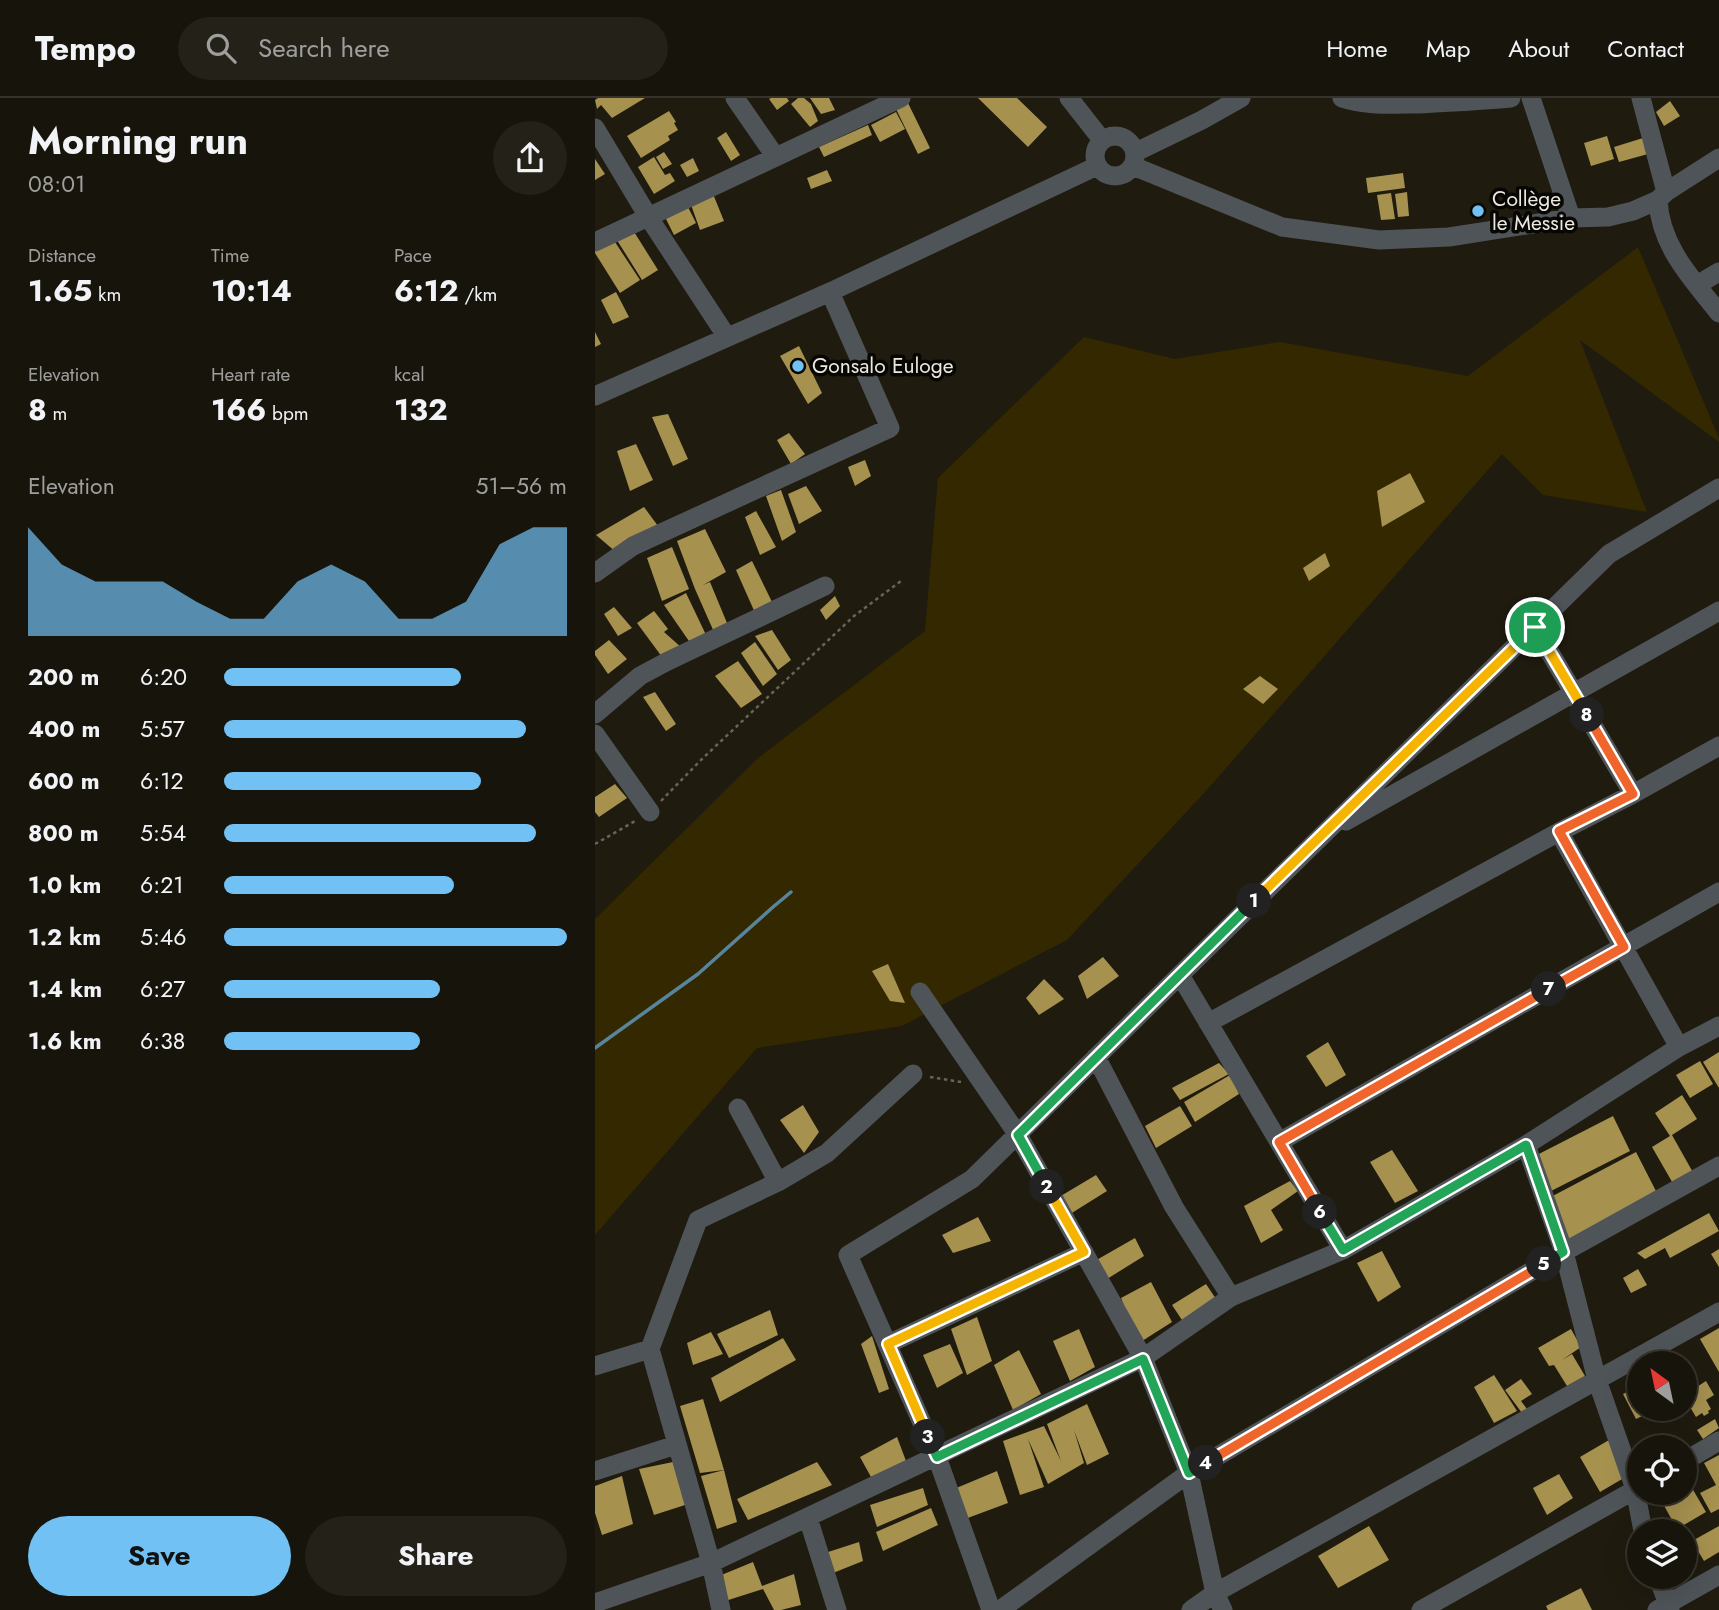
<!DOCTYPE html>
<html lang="en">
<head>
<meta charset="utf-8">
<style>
  body { margin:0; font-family:Jost,sans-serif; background:#242119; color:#f1f3f6; height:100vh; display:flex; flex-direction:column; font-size:26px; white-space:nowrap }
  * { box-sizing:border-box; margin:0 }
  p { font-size:23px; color:#9e9e9d }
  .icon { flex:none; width:38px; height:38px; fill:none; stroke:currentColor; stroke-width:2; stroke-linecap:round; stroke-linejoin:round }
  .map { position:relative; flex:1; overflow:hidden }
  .sheet { display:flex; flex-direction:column; background:#17140b; width:595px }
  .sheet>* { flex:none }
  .needle { width:46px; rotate:327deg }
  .tools { position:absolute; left:1032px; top:1253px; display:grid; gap:14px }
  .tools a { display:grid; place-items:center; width:70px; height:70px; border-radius:50%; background:#17140b; box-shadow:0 7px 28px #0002,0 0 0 2px #36332c; font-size:35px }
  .pin { position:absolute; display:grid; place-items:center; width:60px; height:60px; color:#fff; margin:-30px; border:4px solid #fff; border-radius:50%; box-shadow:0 2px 7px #0007 }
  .km { position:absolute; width:35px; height:35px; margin:-18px; border-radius:50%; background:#222; color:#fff; font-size:19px; line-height:35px; text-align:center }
  .round { display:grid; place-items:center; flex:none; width:74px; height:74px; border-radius:37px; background:#242119 }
  .head { display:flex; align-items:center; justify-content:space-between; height:119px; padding:0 28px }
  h1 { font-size:38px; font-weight:700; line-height:52px }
  .figures { display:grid; grid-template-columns:repeat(3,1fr); gap:10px; height:119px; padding:7px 28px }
  .figures div { display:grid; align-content:center }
  .figures b { font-size:30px; font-weight:700 }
  .figures small { font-size:19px; font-weight:400 }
  .figures p { font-size:19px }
  .chart { height:196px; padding:14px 28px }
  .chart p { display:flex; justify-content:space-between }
  .chart svg { width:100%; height:126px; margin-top:7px; fill:#71c1f5; opacity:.7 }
  .action { display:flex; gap:14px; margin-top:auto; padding:14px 28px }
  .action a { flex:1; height:80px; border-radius:42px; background:#71c1f5; color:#111; font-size:28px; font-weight:700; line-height:80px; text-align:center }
  .action a+a { background:#242119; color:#f1f3f6 }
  ul { padding:0 28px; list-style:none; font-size:23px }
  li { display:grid; grid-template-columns:112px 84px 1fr; align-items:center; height:52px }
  li i { height:18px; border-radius:9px; background:#71c1f5 }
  header { display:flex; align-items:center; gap:42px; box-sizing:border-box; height:98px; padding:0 35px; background:#17140b; border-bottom:2px solid #36332c }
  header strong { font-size:33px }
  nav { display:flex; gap:38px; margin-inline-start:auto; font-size:24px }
  .search { width:490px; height:63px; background:#242119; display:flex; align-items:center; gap:18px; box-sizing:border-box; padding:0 24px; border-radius:38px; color:#9e9e9d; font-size:26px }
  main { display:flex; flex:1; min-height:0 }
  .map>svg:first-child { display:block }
  .green { fill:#342801 }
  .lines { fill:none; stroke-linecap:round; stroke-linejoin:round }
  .stream { stroke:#57859d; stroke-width:3.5 }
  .building { fill:#a6914f }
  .path { stroke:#68645a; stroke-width:2.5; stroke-dasharray:3.5 3.5; stroke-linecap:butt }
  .minor { stroke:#4f5459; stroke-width:19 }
  .split-1-casing { stroke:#fff; stroke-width:14 }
  .split-2-casing { stroke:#fff; stroke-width:14 }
  .split-3-casing { stroke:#fff; stroke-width:14 }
  .split-4-casing { stroke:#fff; stroke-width:14 }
  .split-5-casing { stroke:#fff; stroke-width:14 }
  .split-6-casing { stroke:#fff; stroke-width:14 }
  .split-7-casing { stroke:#fff; stroke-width:14 }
  .split-8-casing { stroke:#fff; stroke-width:14 }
  .split-9-casing { stroke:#fff; stroke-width:14 }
  .split-1 { stroke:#f5b400; stroke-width:9 }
  .split-2 { stroke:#22a559; stroke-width:9 }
  .split-3 { stroke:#f5b400; stroke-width:9 }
  .split-4 { stroke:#22a559; stroke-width:9 }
  .split-5 { stroke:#f0652b; stroke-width:9 }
  .split-6 { stroke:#22a559; stroke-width:9 }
  .split-7 { stroke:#f0652b; stroke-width:9 }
  .split-8 { stroke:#f0652b; stroke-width:9 }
  .split-9 { stroke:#f5b400; stroke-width:9 }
  .poi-dot { fill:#71c1f5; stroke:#070603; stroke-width:2.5 }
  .labels { text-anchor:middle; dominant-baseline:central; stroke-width:7; stroke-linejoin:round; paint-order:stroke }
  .poi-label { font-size:21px; fill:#ebe8e0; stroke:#070603; text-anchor:start }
</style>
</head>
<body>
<header>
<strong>Tempo</strong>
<div class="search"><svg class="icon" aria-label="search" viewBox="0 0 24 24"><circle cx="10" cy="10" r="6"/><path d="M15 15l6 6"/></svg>Search here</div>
<nav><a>Home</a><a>Map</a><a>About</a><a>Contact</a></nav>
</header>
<main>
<section class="sheet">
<div class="head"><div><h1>Morning run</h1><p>08:01</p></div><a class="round"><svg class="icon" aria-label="share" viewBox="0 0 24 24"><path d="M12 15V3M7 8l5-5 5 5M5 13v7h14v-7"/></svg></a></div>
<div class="figures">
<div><p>Distance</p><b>1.65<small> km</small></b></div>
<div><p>Time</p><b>10:14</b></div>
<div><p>Pace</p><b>6:12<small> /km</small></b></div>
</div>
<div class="figures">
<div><p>Elevation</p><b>8<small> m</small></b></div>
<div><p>Heart rate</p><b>166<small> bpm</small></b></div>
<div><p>kcal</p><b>132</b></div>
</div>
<div class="chart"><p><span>Elevation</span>51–56 m</p>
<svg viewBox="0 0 160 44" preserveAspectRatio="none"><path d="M0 44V6L10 19L20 25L30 25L40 25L50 32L60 38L70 38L80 25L90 19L100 25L110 38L120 38L130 32L140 12L150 6L160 6V44z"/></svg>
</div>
<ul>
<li><b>200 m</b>6:20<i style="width:69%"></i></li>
<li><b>400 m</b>5:57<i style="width:88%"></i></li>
<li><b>600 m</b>6:12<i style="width:75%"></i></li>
<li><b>800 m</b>5:54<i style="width:91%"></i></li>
<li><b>1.0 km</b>6:21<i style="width:67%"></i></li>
<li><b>1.2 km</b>5:46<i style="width:100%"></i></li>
<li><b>1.4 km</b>6:27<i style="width:63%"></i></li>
<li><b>1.6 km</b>6:38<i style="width:57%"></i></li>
</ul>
<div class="action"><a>Save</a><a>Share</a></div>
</section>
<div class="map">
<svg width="1124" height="1512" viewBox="0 0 1124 1512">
  <rect width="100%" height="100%" fill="#1f1b0f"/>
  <!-- green -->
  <path class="green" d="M1043 149 1124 340V344L985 242 1052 414 948 397 907 356 610 694 472 842 307 928 162 950 0 1137V821L163 660 330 533 343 380 489 239 580 261 685 244 873 278Z"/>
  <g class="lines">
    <!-- stream -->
    <path class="stream" d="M0 950 103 876 178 809 196 794"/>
  </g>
  <!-- building -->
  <path class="building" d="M3 0H50L17 20 6 7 2 11 0 2Z
    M176 0H192L194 3 182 12 174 1Z
    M203 0H209L216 6 223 23 215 29 196 6Z
    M215 0H234L240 12 226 16Z
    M383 0H422L452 29 433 49Z
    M1075 3 1085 18 1069 28 1061 14Z
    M313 5 335 50 323 56 301 11Z
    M74 13 81 24 79 25 83 32 73 38 75 42 46 60 32 38Z
    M301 14 310 31 285 44 276 27Z
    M273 27 277 37 229 59 224 49Z
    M131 34 145 57 136 63 122 40Z
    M1012 38 1019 61 996 68 989 45Z
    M1048 40 1053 56 1024 64 1019 49Z
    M69 54 77 66 68 71 61 59Z
    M59 59 70 77 75 75 80 83 59 96 43 69Z
    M98 60 104 73 92 79 85 67Z
    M0 61 10 76 0 82Z
    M232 72 237 83 216 91 212 80Z
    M808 75 810 90 773 95 771 80Z
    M812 94 814 118 803 119 800 96Z
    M796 95 800 121 786 122 782 97Z
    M118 96 129 123 105 132 95 104Z
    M93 109 101 125 79 137 71 121Z
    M36 129 63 172 47 182 20 139Z
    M18 141 45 182 25 195 0 155V152Z
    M21 194 34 219 18 226 6 202Z
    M0 234 6 246 0 249Z
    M204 248 227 295 213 306 185 258Z
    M73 316 93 361 78 368 57 319Z
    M194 335 210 356 196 366 182 342Z
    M41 346 58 382 35 393 22 353Z
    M270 362 276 378 260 388 253 369Z
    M815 375 830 404 787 429 782 393Z
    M211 388 227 413 204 426 193 396Z
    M186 392 201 434 187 443 171 398Z
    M49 409 63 428 21 454 1 437Z
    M161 413 181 449 165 457 150 419Z
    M110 431 131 474 108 487 115 484 132 525 119 534 100 491 82 443Z
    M77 449 94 491 67 503 52 460Z
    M730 455 735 468 714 483 708 470Z
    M157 463 178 506 161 517 141 472Z
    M91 495 112 539 96 546 69 507Z
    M240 498 245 508 231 522 225 512Z
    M19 509 37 530 23 538 9 516Z
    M59 513 73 531 69 534 87 550 70 563 42 525Z
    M177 532 196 562 183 572 160 538Z
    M14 542 32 561 13 576 0 557V553Z
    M160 544 182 576 168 588 146 555Z
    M143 563 167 596 146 610 120 578Z
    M665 578 683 591 668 606 648 591Z
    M60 594 81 626 71 633 48 599Z
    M20 686 32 700 4 719 0 714V699Z
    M508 859 524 878 492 901 483 878Z
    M293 866 310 905 295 903 277 873Z
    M449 881 469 901 444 917 431 900Z
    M733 944 751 977 731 989 711 958Z
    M1124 954V990L1108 964Z
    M1105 963 1118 986 1095 1000 1081 977Z
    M624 965 634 976 585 1002 577 990Z
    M635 977 644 996 600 1024 589 1004Z
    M1087 997 1102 1021 1077 1037 1100 1078 1080 1089 1057 1049 1075 1038 1060 1015Z
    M208 1007 224 1034 209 1055 185 1022Z
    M585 1008 597 1028 561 1050 550 1028Z
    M1018 1018 1035 1053 956 1093 938 1059Z
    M797 1052 823 1093 800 1105 775 1064Z
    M1041 1054 1063 1097 974 1144 952 1101Z
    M501 1077 512 1093 464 1123 454 1105Z
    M695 1083 703 1093 676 1112 688 1132 666 1145 649 1108Z
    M1114 1115 1124 1133 1075 1160 1070 1150 1050 1161 1042 1155Z
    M383 1119 396 1143 358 1155 347 1137Z
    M540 1140 549 1158 512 1181 498 1164Z
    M1124 1151V1169L1116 1156Z
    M787 1153 806 1189 783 1204 762 1165Z
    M1043 1171 1052 1187 1036 1195 1028 1180Z
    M556 1184 577 1224 544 1245 526 1200Z
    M611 1186 621 1201 587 1222 577 1207Z
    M175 1212 183 1237 134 1260 122 1236Z
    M382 1219 397 1263 372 1277 356 1231Z
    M1124 1230V1274L1105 1241Z
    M484 1231 500 1269 475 1283 458 1243Z
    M976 1231 986 1249 967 1262 977 1256 990 1278 972 1288 959 1267 954 1268 943 1250Z
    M116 1234 128 1256 98 1267 92 1245Z
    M277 1238 294 1291 284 1295 266 1246Z
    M188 1240 201 1262 125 1304 116 1280Z
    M355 1246 368 1275 342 1290 328 1257Z
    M424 1252 446 1296 418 1312 399 1267Z
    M899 1277 922 1313 899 1325 879 1289Z
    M926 1281 937 1296 926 1303 932 1311 927 1315 910 1292Z
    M1111 1283 1119 1297 1111 1302 1116 1311 1113 1313 1114 1315 1109 1318 1107 1315 1101 1319 1095 1309 1090 1312V1301L1093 1300 1091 1296Z
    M1045 1288V1311H1062L1041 1321 1028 1296Z
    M108 1301 129 1372 105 1375 85 1308Z
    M492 1306 514 1356 492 1367 479 1332 489 1365 453 1386 433 1341 449 1389 425 1397 408 1343 449 1328 466 1363 452 1326Z
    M1120 1321 1124 1330 1108 1341 1102 1332Z
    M302 1339 311 1363 276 1379 265 1359Z
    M1014 1342 1034 1377 1005 1394 985 1359Z
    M1124 1357V1411L1116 1415 1105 1395 1121 1387 1109 1365Z
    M78 1364 90 1407 59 1417 44 1371Z
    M222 1364 237 1387 153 1422 142 1401Z
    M129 1372 142 1424 122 1431 106 1378Z
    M402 1373 413 1405 370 1421 359 1391Z
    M964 1376 978 1400 952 1417 938 1390Z
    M27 1378 38 1426 7 1437 0 1415V1388Z
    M1090 1378 1111 1414 1082 1431 1062 1395H1090Z
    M328 1390 333 1407 282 1429 275 1407Z
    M336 1410 343 1427 288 1453 281 1434Z
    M774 1428 794 1462 743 1490 723 1458Z
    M1124 1428V1454L1109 1463 1097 1443Z
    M264 1444 268 1463 238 1475 230 1455Z
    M158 1464 167 1488 199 1476 206 1507 186 1512H179L168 1491 127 1504 124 1478Z
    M986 1490 997 1512H953L951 1508Z"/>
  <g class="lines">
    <!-- path -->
    <path class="path" d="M66 703 108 660 259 518 306 483
      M0 746 42 722
      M335 979 366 984"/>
    <!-- minor -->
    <path class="minor" d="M140 0 180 58
      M474 0 507 42
      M747 0C771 8 797 6 823 6 854 4 885 3 916 0
      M936 0 976 120
      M1046 0 1071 94
      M0 30 54 120 132 239
      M500 58a20 20 0 1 1 40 0a20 20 0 1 1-40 0Z
      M541 54 607 22 646 0
      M538 68 687 129 784 142 854 139 976 120 1013 119 1038 113 1063 102 1071 94 1124 60
      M1063 102C1065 148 1097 181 1124 215
      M0 144 306 0
      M1102 187 1124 174
      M0 298 235 194 502 68
      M0 475 38 448 295 330 235 194
      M940 529 1038 696
      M0 616 45 578 71 564 230 488
      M0 636 55 714
      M751 723 1124 513
      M964 734 1084 949
      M585 877 748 1152
      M325 894 423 1037 548 1260 594 1375 620 1495 628 1512
      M613 925 964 734 1038 696 1124 648
      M501 959 579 1109 636 1199
      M143 1010 183 1084
      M684 1044 1124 794
      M931 1047 969 1154 1002 1282 1040 1391 1048 1433
      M293 1246 489 1154
      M0 1268 55 1251
      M1090 1363 1124 1343
      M0 1373 81 1347
      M213 1420 242 1512
      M1063 1479 1075 1512
      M0 1505 116 1465 548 1260 636 1199 748 1152 931 1047 1084 949 1124 928
      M126 1512 116 1465 55 1251 103 1122 183 1084 232 1055 318 976
      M396 1512 342 1359 253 1157 377 1081 1014 456 1124 390
      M405 1512 594 1375 969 1154 1124 1068
      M596 1512 620 1495 1124 1214
      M826 1512 1045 1389
      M1062 1512 1124 1477"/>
  </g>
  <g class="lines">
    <!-- split-1 casing -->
    <g class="split-1-casing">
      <path id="split-1" d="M659 803 940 529"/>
    </g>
    <!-- split-2 casing -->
    <g class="split-2-casing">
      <path id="split-2" d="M452 1089 423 1037 659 803"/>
    </g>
    <!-- split-3 casing -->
    <g class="split-3-casing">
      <path id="split-3" d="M333 1339 293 1246 489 1154 452 1089"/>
    </g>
    <!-- split-4 casing -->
    <g class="split-4-casing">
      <path id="split-4" d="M333 1339 342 1359 548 1261 594 1375 611 1365"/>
    </g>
    <!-- split-5 casing -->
    <g class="split-5-casing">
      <path id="split-5" d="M611 1365 949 1166"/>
    </g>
    <!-- split-6 casing -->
    <g class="split-6-casing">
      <path id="split-6" d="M725 1114 748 1152 931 1047 968 1154 949 1166"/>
    </g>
    <!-- split-7 casing -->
    <g class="split-7-casing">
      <path id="split-7" d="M725 1114 684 1044 954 891"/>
    </g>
    <!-- split-8 casing -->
    <g class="split-8-casing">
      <path id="split-8" d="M954 891 1029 849 964 733 1038 696 992 617"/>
    </g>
    <!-- split-9 casing -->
    <g class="split-9-casing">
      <path id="split-9" d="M940 529 992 617"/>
    </g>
    <!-- split-1 -->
    <use href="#split-1" class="split-1"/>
    <!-- split-2 -->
    <use href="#split-2" class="split-2"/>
    <!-- split-3 -->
    <use href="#split-3" class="split-3"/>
    <!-- split-4 -->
    <use href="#split-4" class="split-4"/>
    <!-- split-5 -->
    <use href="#split-5" class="split-5"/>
    <!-- split-6 -->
    <use href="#split-6" class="split-6"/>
    <!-- split-7 -->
    <use href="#split-7" class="split-7"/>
    <!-- split-8 -->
    <use href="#split-8" class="split-8"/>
    <!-- split-9 -->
    <use href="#split-9" class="split-9"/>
  </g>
  <!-- markers -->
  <g class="poi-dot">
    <circle cx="883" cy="113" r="7"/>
    <circle cx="203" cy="268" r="7"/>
  </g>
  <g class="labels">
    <!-- poi labels -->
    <g class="poi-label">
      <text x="897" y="101">Collège<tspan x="897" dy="24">le Messie</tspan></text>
      <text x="217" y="268">Gonsalo Euloge</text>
    </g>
  </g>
</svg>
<div class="tools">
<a><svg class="needle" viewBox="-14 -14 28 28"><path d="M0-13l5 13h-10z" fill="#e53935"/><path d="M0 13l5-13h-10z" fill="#9e9e9d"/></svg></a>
<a><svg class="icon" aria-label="locate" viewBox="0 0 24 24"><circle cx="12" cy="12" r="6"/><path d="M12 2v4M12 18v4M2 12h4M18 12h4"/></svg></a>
<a><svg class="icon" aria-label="layers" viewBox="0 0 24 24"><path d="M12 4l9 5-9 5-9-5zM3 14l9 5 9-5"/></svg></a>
</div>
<div class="pin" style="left:940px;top:529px;background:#1e9e55"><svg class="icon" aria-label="arrive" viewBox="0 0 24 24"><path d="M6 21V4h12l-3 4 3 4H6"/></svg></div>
<b class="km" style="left:659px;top:803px">1</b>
<b class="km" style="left:452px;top:1089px">2</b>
<b class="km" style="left:333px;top:1339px">3</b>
<b class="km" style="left:611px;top:1365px">4</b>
<b class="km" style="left:949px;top:1166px">5</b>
<b class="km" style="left:725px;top:1114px">6</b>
<b class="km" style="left:954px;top:891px">7</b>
<b class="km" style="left:992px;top:617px">8</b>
</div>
</main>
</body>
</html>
